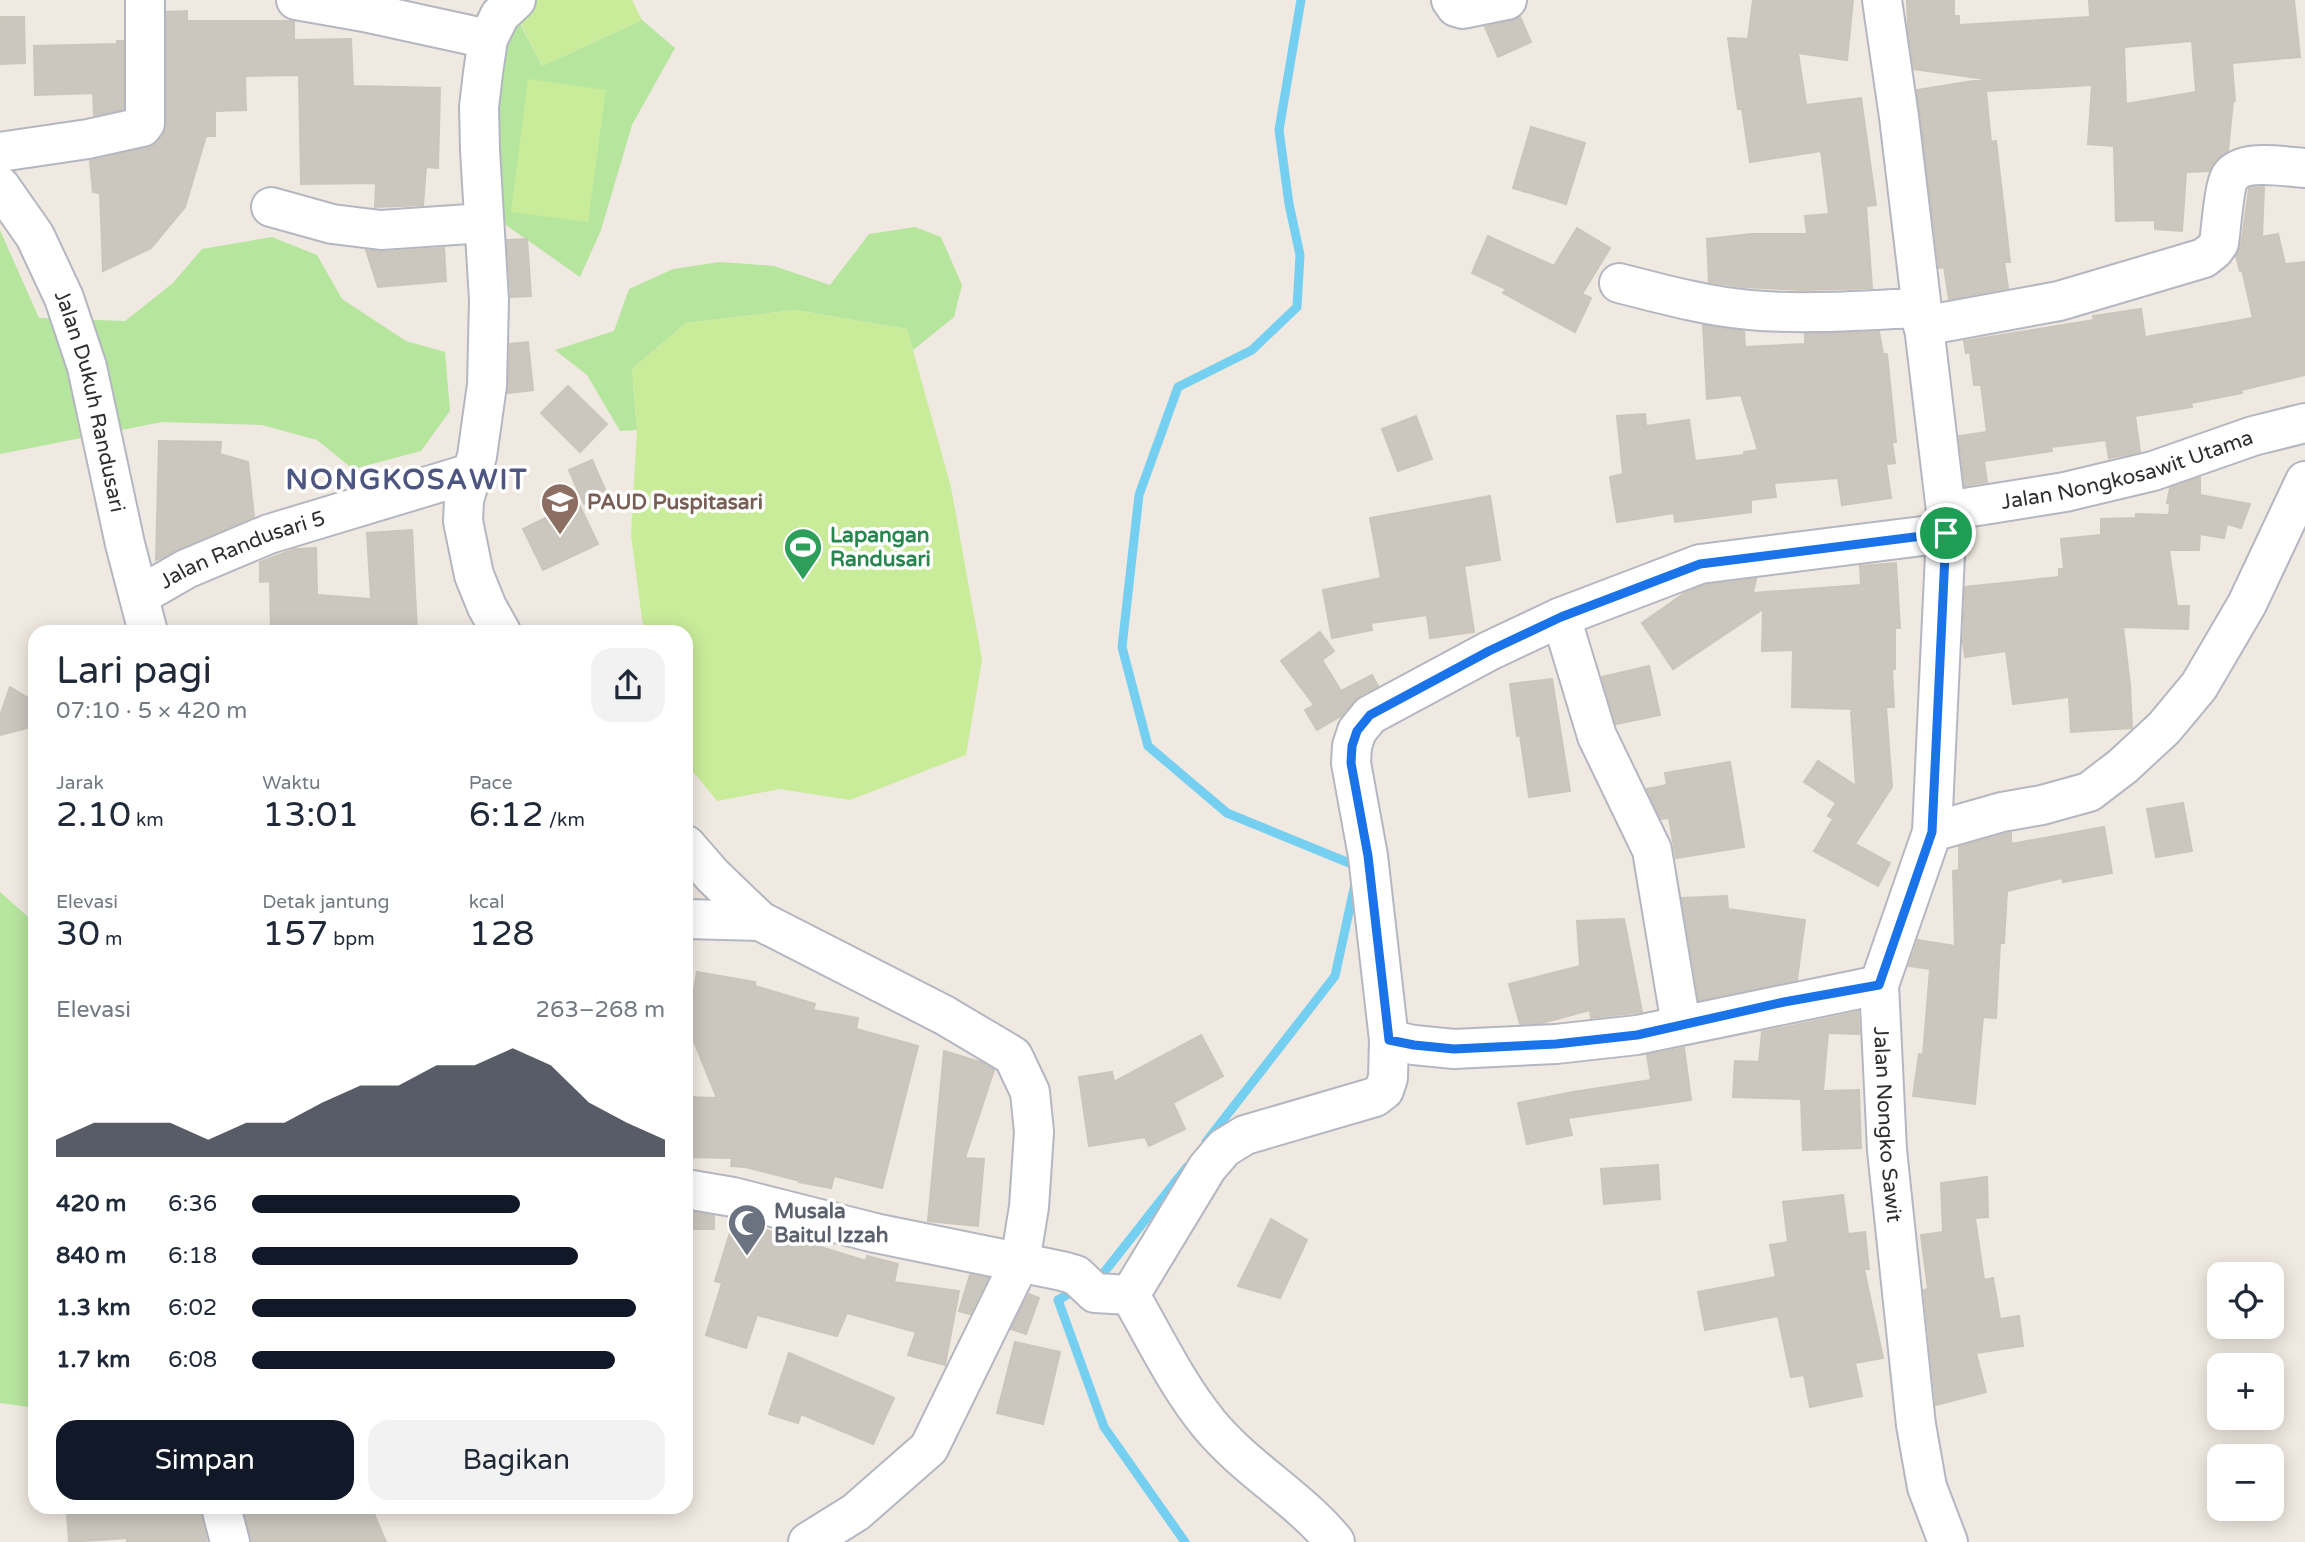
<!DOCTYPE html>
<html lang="id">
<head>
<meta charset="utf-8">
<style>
  body { margin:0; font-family:"Varela Round",sans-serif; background:#f2f2f3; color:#1f2937; height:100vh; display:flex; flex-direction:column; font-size:26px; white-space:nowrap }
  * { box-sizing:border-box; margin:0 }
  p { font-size:23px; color:#747a83 }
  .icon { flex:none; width:38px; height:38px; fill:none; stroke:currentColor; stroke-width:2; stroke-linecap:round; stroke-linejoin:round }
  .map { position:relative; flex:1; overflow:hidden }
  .side { position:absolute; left:28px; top:625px; width:665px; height:889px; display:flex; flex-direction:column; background:#fff; border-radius:21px; box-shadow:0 4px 18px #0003 }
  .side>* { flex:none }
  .fabs { position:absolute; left:2207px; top:1262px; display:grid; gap:14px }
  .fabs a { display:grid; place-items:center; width:77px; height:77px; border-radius:14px; background:#fff; box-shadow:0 4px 18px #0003; font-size:35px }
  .pin { position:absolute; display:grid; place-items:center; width:60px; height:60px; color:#fff; margin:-30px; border:4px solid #fff; border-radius:50%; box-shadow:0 2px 7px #0007 }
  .round { display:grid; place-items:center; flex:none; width:74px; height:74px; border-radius:21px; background:#f2f2f3 }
  .overview { display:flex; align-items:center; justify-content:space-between; height:119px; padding:0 28px }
  h1 { font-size:38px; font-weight:600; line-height:52px }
  .stats { display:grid; grid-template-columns:repeat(3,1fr); gap:10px; height:119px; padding:7px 28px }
  .stats div { display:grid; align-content:center }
  .stats b { font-size:35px; font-weight:600 }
  .stats small { font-size:19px; font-weight:400 }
  .stats p { font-size:19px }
  .chart { height:196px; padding:14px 28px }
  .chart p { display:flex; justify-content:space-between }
  .chart svg { width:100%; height:126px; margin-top:7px; fill:#111827; opacity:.7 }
  .primary-button { display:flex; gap:14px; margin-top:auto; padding:14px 28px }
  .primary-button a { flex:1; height:80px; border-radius:21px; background:#111827; color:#fff; font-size:28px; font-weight:600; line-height:80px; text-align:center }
  .primary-button a+a { background:#f2f2f3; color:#1f2937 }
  ul { padding:0 28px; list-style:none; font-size:23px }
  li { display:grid; grid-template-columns:112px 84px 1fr; align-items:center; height:52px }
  li i { height:18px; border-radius:9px; background:#111827 }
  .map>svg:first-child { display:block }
  .green { fill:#b6e59e }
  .pitch { fill:#c9ec9a }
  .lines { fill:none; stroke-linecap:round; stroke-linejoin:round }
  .stream { stroke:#75cff0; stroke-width:9 }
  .building { fill:#cbc7bf; stroke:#cbc5ba; stroke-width:2; fill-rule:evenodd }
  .minor-casing { stroke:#b4b7c1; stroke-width:42 }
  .minor { stroke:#fff; stroke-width:38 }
  .route-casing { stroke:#fff; stroke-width:14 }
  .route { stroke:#1a73e8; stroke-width:9 }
  .labels { text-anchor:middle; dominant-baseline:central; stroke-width:7; stroke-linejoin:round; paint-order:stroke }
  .street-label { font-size:21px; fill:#2e2e2e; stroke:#fff }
  .education-label { font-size:21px; font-weight:bold; fill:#785e54; stroke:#fff; text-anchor:start }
  .leisure-label { font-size:21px; font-weight:bold; fill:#27864d; stroke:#fff; text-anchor:start }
  .worship-label { font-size:21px; font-weight:bold; fill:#5b616d; stroke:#fff; text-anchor:start }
  .district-label { font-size:28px; font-weight:bold; letter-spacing:2px; fill:#4d5680; stroke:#fff }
</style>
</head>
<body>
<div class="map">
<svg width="2305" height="1542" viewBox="0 0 2305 1542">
  <rect width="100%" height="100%" fill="#efe9e1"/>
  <!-- green -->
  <path class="green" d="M514 12 542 66 642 20 675 48 632 125 601 230 580 277 496 218 498 47Z
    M915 227 941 237 962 285 954 317 913 350 907 329 795 310 686 323 632 369 637 430 620 431 587 375 555 350 614 331 629 289 673 269 720 262 774 266 830 285 869 234Z
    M0 230 39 318 125 321 173 283 202 249 272 237 317 255 342 299 406 341 445 352 450 411 421 451 353 469 317 440 262 425 162 422 0 454Z
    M0 892 35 923V1408L0 1403Z"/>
  <!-- pitch -->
  <path class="pitch" d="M538 0H632L642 20 542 66 515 12Z
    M528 79 606 90 588 222 511 212Z
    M795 310 907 329 951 487 982 660 966 755 850 800 780 789 717 801 686 763V632H645L642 619 631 535 637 430 632 369 686 323Z"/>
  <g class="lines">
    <!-- stream -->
    <path class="stream" d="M1301 0 1279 130 1289 204 1300 255 1297 307 1252 350 1178 387 1139 495 1122 647 1148 746 1227 813 1359 867
      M1206 1142 1335 976 1355 884
      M1094 1280 1102 1275 1187 1167
      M1079 1288 1058 1300 1104 1427 1185 1542"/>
  </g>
  <!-- building -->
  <path class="building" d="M1753 0H1853L1847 60 1798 53 1806 105 1861 98 1876 205 1866 206 1872 288 1803 290 1743 287 1709 282 1707 239 1752 234H1807L1805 216 1829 214 1821 151 1750 162 1742 109H1738L1728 38 1748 39Z
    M1907 0H1954V16H1959V25L2090 17 2089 0H2294L2300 57 2232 63 2235 101H2233L2228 151 2215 162 2209 171 2186 172 2182 231 2155 229V220L2116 221 2114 146 2088 144 2092 85 1986 91 1991 142 1996 141 2010 262H2004L2008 288 1949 299 1944 267 1939 268 1917 90 1985 79 1914 69 1908 29ZM2192 41 2196 92 2126 104 2124 47Z
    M187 11V21H290L294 22V40L351 39 353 86 440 88 438 168 426 167 423 205 375 207 376 183 301 184 299 75 245 76 246 110 215 111V136H206L185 207 151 248 103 271 100 193 93 192 90 161 147 148 163 136 167 123V12Z
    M0 17H24L25 63 0 64Z
    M1520 17 1531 42 1498 57 1485 27 1511 21Z
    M117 41H123V109L94 115 93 93 35 95 34 46 117 44Z
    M1531 127 1585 143 1566 204 1513 188Z
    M2264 187 2262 237 2278 234 2285 264 2305 262V375L2241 390 2242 393 2191 403 2192 407 2135 416 2140 452 2109 458 2106 440 2051 447 2052 451 1984 461 1987 482 1965 486 1959 436 1987 432 1981 385H1974L1970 352 1966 353 1964 341 2094 320 2093 316 2141 309 2145 337 2253 318 2242 270 2240 271 2236 256 2241 246 2249 189Z
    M1577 228 1610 248 1582 294 1591 298 1575 332 1503 293 1506 289 1472 273 1488 236 1554 266Z
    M527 239 531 296 511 297 507 240Z
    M444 248 446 281 378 287 366 250 382 252Z
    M1703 325 1744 331 1745 347 1805 344V334L1879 332 1883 354H1887L1896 442H1892L1895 463 1886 464 1891 498 1842 505 1838 478 1774 483 1776 497 1751 500V512L1675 522 1674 513 1617 522 1610 477 1623 474 1617 416 1645 414 1646 426 1689 420 1695 461 1744 455V452L1758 450 1741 395 1707 399Z
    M528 342 533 390 508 393 510 344Z
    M568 386 607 424 580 452 541 413Z
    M1416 416 1432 459 1398 471 1382 429Z
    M159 441 221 442 220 454 248 462 254 517 156 560Z
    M592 460 607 494 584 504 569 470Z
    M2200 478V495L2250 504 2241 528 2227 524 2224 538 2200 534 2199 550H2169L2177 606H2189L2188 629 2123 627 2130 685 2132 728 2071 732 2069 697 2013 704 2006 651 1965 657 1963 642 1965 587 2059 577V569H2064L2061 539 2101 535V519L2136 518V514L2169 515 2170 504 2167 503 2170 488Z
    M1490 496 1500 560 1464 566 1474 632 1430 638 1427 615 1371 623 1372 630 1332 638 1323 590 1381 578 1370 518Z
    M578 502 598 544 543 570 523 529Z
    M412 530 417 632H271L270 581 260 582V562L295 549 316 548 317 595 371 599 367 533Z
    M1896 563 1900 628H1895V669H1892L1894 707H1886L1892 787 1855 844 1890 863 1878 886 1814 851 1833 819 1828 816 1836 803 1804 782 1818 761 1856 786 1851 712 1853 709 1792 707 1793 650 1762 651 1763 609 1673 669 1642 623 1685 593 1705 585 1756 579 1753 593 1861 585 1860 566Z
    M1320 632 1334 651 1322 660 1341 691 1372 675 1378 686 1359 696 1341 716 1317 730 1305 710 1314 705 1281 661Z
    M1649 666 1660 715 1616 724 1602 677Z
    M1552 679 1570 791 1529 797 1520 735 1517 736 1510 684Z
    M10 687 35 702V726L0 735V716Z
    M1730 762 1744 847 1676 858 1669 818 1661 819 1647 789 1667 785 1665 773Z
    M2183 803 2192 851 2156 857 2147 809Z
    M2104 827 2112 873 2063 882 2062 878 2007 891 2004 943H2000L1996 1018 1983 1017 1975 1104 1913 1096 1919 1054 1923 1055 1930 969 1909 966 1918 940 1955 946 1953 871 1959 870V847L2009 833H2011V844Z
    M1727 896 1728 909 1805 920 1797 980 1699 1000 1682 898Z
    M1624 919 1642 1012 1591 1018 1590 1010 1542 1023 1520 1024 1509 984 1580 966 1577 921Z
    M697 972 755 982V986L815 1004 813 1010 858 1018 856 1029 918 1046 882 1188 834 1176 831 1188 799 1182 800 1181 745 1167 731 1166 732 1158 686 1157V1097L717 1098 693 1039 686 1037Z
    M1858 1012 1859 1034 1828 1033 1823 1091 1859 1090 1861 1148 1803 1150 1801 1099 1733 1097 1735 1061 1759 1062 1762 1032Z
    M1201 1035 1223 1076 1173 1103 1185 1129 1149 1146 1145 1137 1089 1146 1079 1077 1112 1072 1114 1082Z
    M1684 1048 1691 1100 1568 1118 1572 1135 1527 1144 1518 1103 1573 1092 1651 1080 1647 1055Z
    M944 1051 983 1063 994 1070 965 1158 984 1159 978 1226 928 1221Z
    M1658 1165 1660 1199 1604 1204 1601 1169Z
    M1987 1177 1988 1217 1975 1218 1984 1280 1993 1278 2000 1319 2019 1316 2023 1346 1976 1353 1986 1392 1936 1405 1924 1290 1928 1289 1921 1235 1943 1232 1941 1183Z
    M1843 1195 1848 1234 1865 1232 1869 1269H1864L1883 1358 1855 1363 1862 1396 1810 1407 1804 1375 1791 1377 1778 1316 1705 1330 1698 1292 1776 1277 1770 1245 1788 1242 1783 1202Z
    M686 1211 714 1216V1229H686Z
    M1271 1219 1307 1240 1280 1298 1238 1286Z
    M734 1220 866 1261 867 1256 898 1264 894 1282 959 1291 945 1365 908 1355 916 1332 847 1313 837 1336 757 1315 746 1348 706 1335 722 1283 715 1281Z
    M970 1275 988 1278 970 1314 959 1311Z
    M1029 1294 1039 1298 1026 1334 1011 1329Z
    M1015 1342 1060 1352 1043 1424 997 1413Z
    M789 1353 894 1398 873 1444 801 1414 798 1423 769 1414Z
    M70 1507H200L207 1542H127V1538L69 1542 67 1514 70 1513Z
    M244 1507H371L386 1542H251Z"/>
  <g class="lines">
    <!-- minor casing -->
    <g class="minor-casing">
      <g id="minor">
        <path d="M296 0 364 12 488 39"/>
        <path d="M1451 0 1456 7 1463 9 1507 0"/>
        <path id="s1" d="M1882 0 1899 117 1946 511V533L1932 832 1879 985 1887 1150 1916 1425 1927 1487 1948 1542"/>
        <path d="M0 152 88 139 142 127 145 123V0"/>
        <path id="s2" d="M0 186 35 236 64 298 87 367 125 544 148 632"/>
        <path d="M271 207 332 224 381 230 484 223"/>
        <path d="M1619 283C1662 294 1705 306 1750 310 1806 315 1864 310 1920 308"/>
        <path d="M1923 326 2059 301 2204 258 2214 250 2219 243C2221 230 2224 186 2230 177 2242 158 2286 167 2305 168"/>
        <path id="s3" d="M1946 511 2065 492 2153 471 2253 436 2305 423"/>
        <path id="s4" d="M139 596 186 569 269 534 471 473"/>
        <path d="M1561 617 1597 736 1652 850 1681 1025"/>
        <path d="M501 632 487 607 474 575 463 521 464 500 477 456 487 385 489 300 480 150 479 107 483 73 488 39 500 15 516 0"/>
        <path d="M1932 832 2002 812 2042 805 2089 792 2123 766 2164 728 2199 686 2247 604 2305 481"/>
        <path d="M686 845 713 876 760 921 944 1015 1013 1056 1030 1092 1034 1132 1029 1207 1020 1262 929 1448 856 1512 808 1542"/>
        <path d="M686 919 760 921"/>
        <path d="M1389 1040 1414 1045 1454 1049 1556 1044 1637 1035 1879 985"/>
        <path d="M686 1189 733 1197 875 1233 1062 1271 1076 1275 1095 1293 1130 1295"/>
        <path d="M1130 1295 1207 1168 1224 1148 1245 1135 1375 1097 1384 1090 1388 1078 1389 1040 1368 856 1351 763 1352 746 1357 731 1370 715 1489 651 1561 617 1700 564 1946 533"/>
        <path d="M1130 1295C1155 1338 1177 1385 1209 1424 1246 1469 1299 1498 1335 1542"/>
        <path d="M221 1507 230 1542"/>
      </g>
    </g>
    <!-- minor -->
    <use href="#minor" class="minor"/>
  </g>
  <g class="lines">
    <!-- route casing -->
    <g class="route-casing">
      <path id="route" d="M1946 533 1932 832 1879 985 1784 1002 1637 1035 1556 1044 1454 1049 1414 1045 1389 1040 1368 856 1351 763 1352 746 1357 731 1370 715 1489 651 1561 617 1700 564Z"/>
    </g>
    <!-- route -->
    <use href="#route" class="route"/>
  </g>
  <!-- icons -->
  <defs>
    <g id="school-pin" transform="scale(2.0125)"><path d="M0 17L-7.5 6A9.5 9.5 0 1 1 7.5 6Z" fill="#8d6e63" stroke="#fff"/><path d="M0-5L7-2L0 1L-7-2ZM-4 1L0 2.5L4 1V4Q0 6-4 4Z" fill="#fff"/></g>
    <g id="stadium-pin" transform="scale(2.0125)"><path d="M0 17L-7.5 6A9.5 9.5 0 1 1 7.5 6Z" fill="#2e9e5b" stroke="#fff"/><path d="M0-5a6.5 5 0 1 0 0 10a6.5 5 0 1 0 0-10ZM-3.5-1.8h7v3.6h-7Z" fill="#fff"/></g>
    <g id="mosque-pin" transform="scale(2.0125)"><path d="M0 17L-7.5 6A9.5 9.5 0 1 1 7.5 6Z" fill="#6b7280" stroke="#fff"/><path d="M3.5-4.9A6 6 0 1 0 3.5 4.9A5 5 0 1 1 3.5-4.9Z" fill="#fff"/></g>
  </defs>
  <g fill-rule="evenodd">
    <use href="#school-pin" x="560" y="502"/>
    <use href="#stadium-pin" x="803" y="547"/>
    <use href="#mosque-pin" x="747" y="1223"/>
  </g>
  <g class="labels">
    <!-- street labels -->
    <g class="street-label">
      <text stroke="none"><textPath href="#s2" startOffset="236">Jalan Dukuh Randusari</textPath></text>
      <text stroke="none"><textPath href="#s3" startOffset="186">Jalan Nongkosawit Utama</textPath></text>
      <text stroke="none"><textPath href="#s4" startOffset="114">Jalan Randusari 5</textPath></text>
      <text stroke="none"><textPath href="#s1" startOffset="1138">Jalan Nongko Sawit</textPath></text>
    </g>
    <!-- education labels -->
    <g class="education-label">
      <text x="587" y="502">PAUD Puspitasari</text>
    </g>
    <!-- leisure labels -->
    <g class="leisure-label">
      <text x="830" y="535">Lapangan<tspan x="830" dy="24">Randusari</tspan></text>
    </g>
    <!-- worship labels -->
    <g class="worship-label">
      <text x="774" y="1211">Musala<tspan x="774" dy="24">Baitul Izzah</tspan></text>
    </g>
    <!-- district labels -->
    <g class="district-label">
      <text x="407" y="480">NONGKOSAWIT</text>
    </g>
  </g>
</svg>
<div class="fabs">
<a><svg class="icon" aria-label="locate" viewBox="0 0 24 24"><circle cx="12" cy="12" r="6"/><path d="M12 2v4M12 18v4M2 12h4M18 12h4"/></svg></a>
<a>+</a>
<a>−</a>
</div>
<div class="pin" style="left:1946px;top:533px;background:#1e9e55"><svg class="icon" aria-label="arrive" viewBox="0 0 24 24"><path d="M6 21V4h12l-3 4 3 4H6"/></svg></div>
<section class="side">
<div class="overview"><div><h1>Lari pagi</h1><p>07:10 · 5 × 420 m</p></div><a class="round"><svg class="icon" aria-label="share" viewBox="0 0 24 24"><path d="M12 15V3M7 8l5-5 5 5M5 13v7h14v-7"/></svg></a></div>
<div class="stats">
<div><p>Jarak</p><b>2.10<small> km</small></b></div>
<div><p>Waktu</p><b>13:01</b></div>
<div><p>Pace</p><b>6:12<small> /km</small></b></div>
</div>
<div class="stats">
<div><p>Elevasi</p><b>30<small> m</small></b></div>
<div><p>Detak jantung</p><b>157<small> bpm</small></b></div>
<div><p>kcal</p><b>128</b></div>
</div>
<div class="chart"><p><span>Elevasi</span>263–268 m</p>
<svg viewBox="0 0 160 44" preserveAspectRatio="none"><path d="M0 44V38L10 32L20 32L30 32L40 38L50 32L60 32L70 25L80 19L90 19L100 12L110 12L120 6L130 12L140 25L150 32L160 38V44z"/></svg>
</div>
<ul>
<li><b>420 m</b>6:36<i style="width:65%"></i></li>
<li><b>840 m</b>6:18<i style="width:79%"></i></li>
<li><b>1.3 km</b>6:02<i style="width:93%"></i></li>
<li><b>1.7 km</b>6:08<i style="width:88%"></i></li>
</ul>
<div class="primary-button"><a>Simpan</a><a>Bagikan</a></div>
</section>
</div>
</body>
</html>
